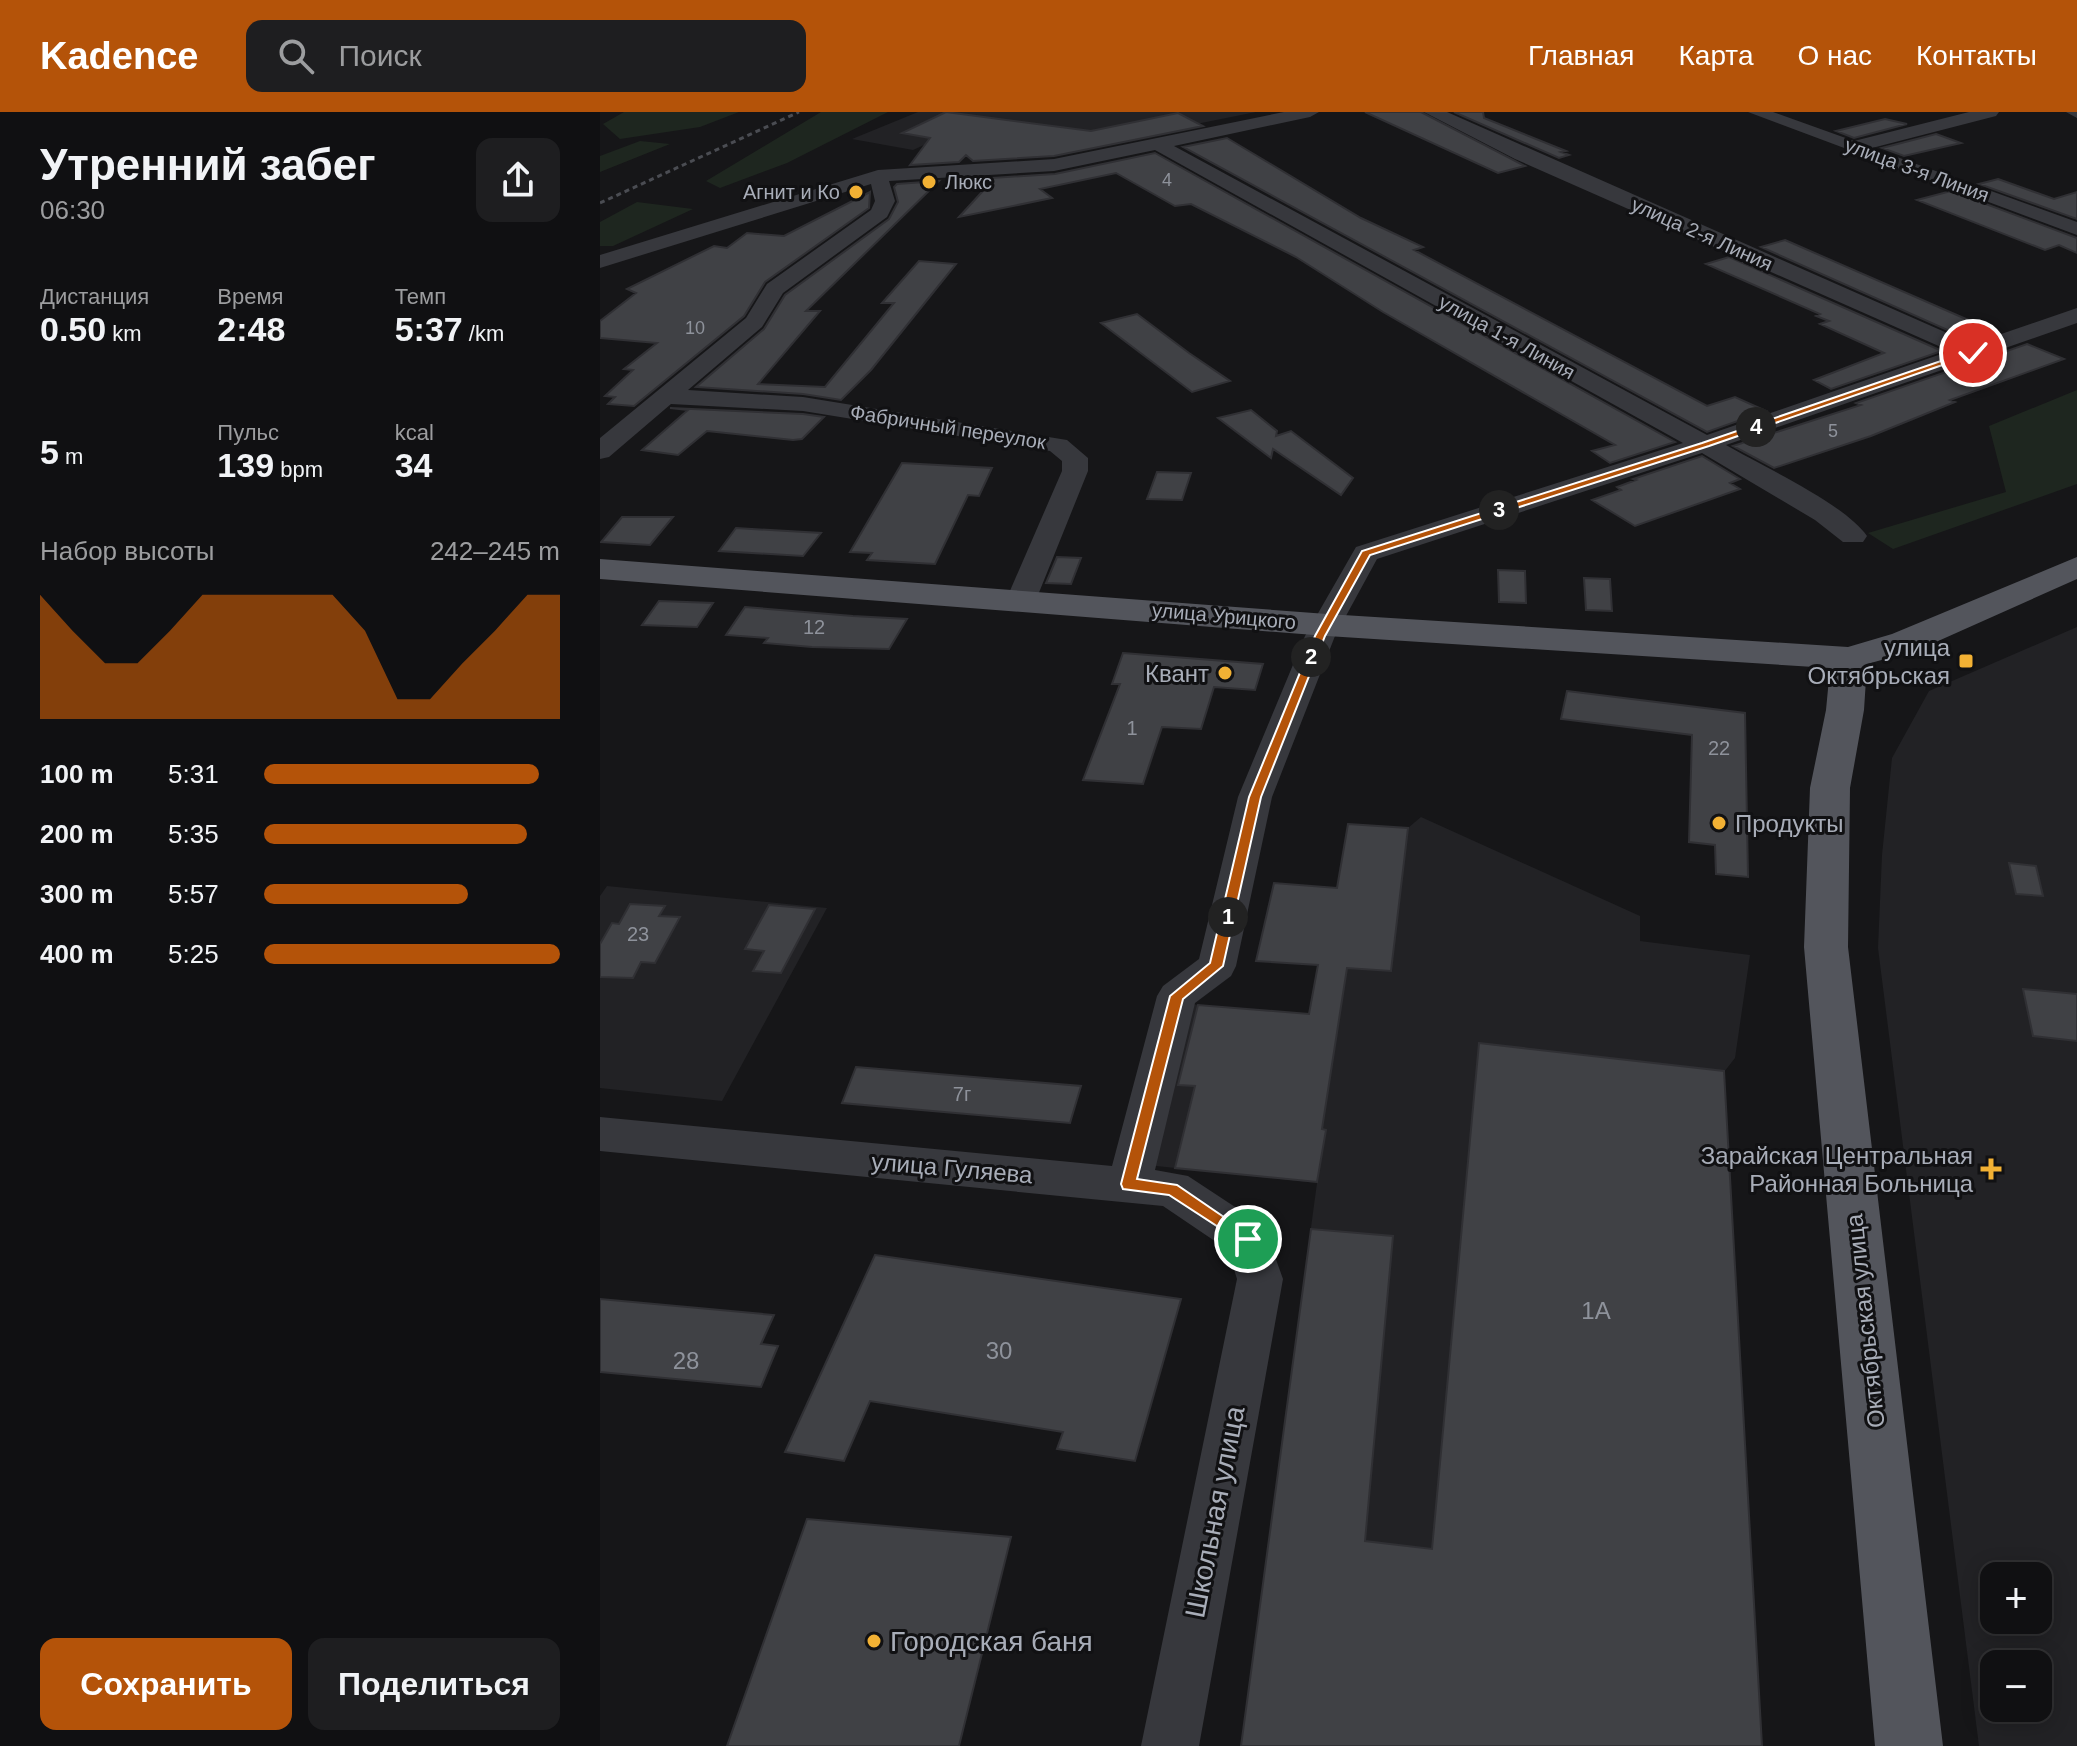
<!DOCTYPE html>
<html lang="ru">
<head>
<meta charset="utf-8">
<style>
  body { margin:0; font-family:Helvetica,sans-serif; background:#1e1e20; color:#f1f3f6; height:100vh; display:flex; flex-direction:column; font-size:30px; white-space:nowrap }
  * { box-sizing:border-box; margin:0 }
  p { font-size:26px; color:#9c9d9f }
  .icon { flex:none; width:44px; height:44px; fill:none; stroke:currentColor; stroke-width:2; stroke-linecap:round; stroke-linejoin:round }
  .map { position:relative; flex:1; overflow:hidden }
  .drawer { display:flex; flex-direction:column; background:#101012; width:600px }
  .drawer>* { flex:none }
  .buttons { position:absolute; left:1380px; top:1450px; display:grid; gap:16px }
  .buttons a { display:grid; place-items:center; width:72px; height:72px; border-radius:16px; background:#101012; box-shadow:0 4px 20px #0003,0 0 0 2px #303032; font-size:40px }
  .pin { position:absolute; display:grid; place-items:center; width:68px; height:68px; color:#fff; margin:-34px; border:4px solid #fff; border-radius:50%; box-shadow:0 2px 8px #0007 }
  .km { position:absolute; width:40px; height:40px; margin:-20px; border-radius:50%; background:#222; color:#fff; font-size:22px; line-height:40px; text-align:center }
  .round { display:grid; place-items:center; flex:none; width:84px; height:84px; border-radius:16px; background:#1e1e20 }
  .overview { display:flex; align-items:center; justify-content:space-between; height:136px; padding:0 40px }
  h1 { font-size:44px; font-weight:700; line-height:60px }
  .metrics { display:grid; grid-template-columns:repeat(3,1fr); gap:12px; height:136px; padding:8px 40px }
  .metrics div { display:grid; align-content:center }
  .metrics b { font-size:34px; font-weight:700 }
  .metrics small { font-size:22px; font-weight:400 }
  .metrics p { font-size:22px }
  .chart { height:224px; padding:16px 40px }
  .chart p { display:flex; justify-content:space-between }
  .chart svg { width:100%; height:144px; margin-top:8px; fill:#b45309; opacity:.7 }
  .action { display:flex; gap:16px; margin-top:auto; padding:16px 40px }
  .action a { flex:1; height:92px; border-radius:16px; background:#b45309; color:#fff; font-size:32px; font-weight:700; line-height:92px; text-align:center }
  .action a+a { background:#1e1e20; color:#f1f3f6 }
  ul { padding:0 40px; list-style:none; font-size:26px }
  li { display:grid; grid-template-columns:128px 96px 1fr; align-items:center; height:60px }
  li i { height:20px; border-radius:10px; background:#b45309 }
  header { display:flex; align-items:center; gap:48px; box-sizing:border-box; height:112px; padding:0 40px; background:#b45309; color:#fff }
  header strong { font-size:38px }
  nav { display:flex; gap:44px; margin-inline-start:auto; font-size:28px }
  .search { width:560px; height:72px; background:#1e1e20; display:flex; align-items:center; gap:20px; box-sizing:border-box; padding:0 28px; border-radius:16px; color:#9c9d9f; font-size:30px }
  main { display:flex; flex:1; min-height:0 }
  .map>svg:first-child { display:block }
  .built { fill:#222225; fill-rule:evenodd }
  .green { fill:#1e261f }
  .building { fill:#404145; stroke:#303034; stroke-width:2 }
  .lines { fill:none; stroke-linecap:round; stroke-linejoin:round }
  .minor { fill:#37383d; fill-rule:evenodd }
  .major { fill:#53555c; fill-rule:evenodd }
  .rail { stroke:#4a4c52; stroke-width:3; stroke-dasharray:5 4; stroke-linecap:butt }
  .route { fill:#b45309; stroke:#fff; stroke-width:2 }
  .poi-dot { fill:#f2b134; stroke:#111113; stroke-width:3 }
  .labels { text-anchor:middle; dominant-baseline:central; stroke-width:6; stroke-linejoin:round; paint-order:stroke }
  .far-number-label { font-size:18px; fill:#8e929b }
  .far-street-label { font-size:20px; fill:#a8adb8; stroke:#111113 }
  .far-poi-label { font-size:20px; fill:#a8adb8; stroke:#111113; text-anchor:start }
  .number-label { font-size:20px; fill:#8e929b }
  .poi-label { font-size:24px; fill:#a8adb8; stroke:#111113; text-anchor:end }
  .street-label { font-size:24px; fill:#a8adb8; stroke:#111113 }
  .near-number-label { font-size:24px; fill:#8e929b }
  .near-street-label { font-size:28px; fill:#a8adb8; stroke:#111113 }
  .near-poi-label { font-size:28px; fill:#a8adb8; stroke:#111113; text-anchor:start }
</style>
</head>
<body>
<header>
<strong>Kadence</strong>
<div class="search"><svg class="icon" aria-label="search" viewBox="0 0 24 24"><circle cx="10" cy="10" r="6"/><path d="M15 15l6 6"/></svg>Поиск</div>
<nav><a>Главная</a><a>Карта</a><a>О нас</a><a>Контакты</a></nav>
</header>
<main>
<section class="drawer">
<div class="overview"><div><h1>Утренний забег</h1><p>06:30</p></div><a class="round"><svg class="icon" aria-label="share" viewBox="0 0 24 24"><path d="M12 15V3M7 8l5-5 5 5M5 13v7h14v-7"/></svg></a></div>
<div class="metrics">
<div><p>Дистанция</p><b>0.50<small> km</small></b></div>
<div><p>Время</p><b>2:48</b></div>
<div><p>Темп</p><b>5:37<small> /km</small></b></div>
</div>
<div class="metrics">
<div><b>5<small> m</small></b></div>
<div><p>Пульс</p><b>139<small> bpm</small></b></div>
<div><p>kcal</p><b>34</b></div>
</div>
<div class="chart"><p><span>Набор высоты</span>242–245 m</p>
<svg viewBox="0 0 160 44" preserveAspectRatio="none"><path d="M0 44V6L10 17L20 27L30 27L40 17L50 6L60 6L70 6L80 6L90 6L100 17L110 38L120 38L130 27L140 17L150 6L160 6V44z"/></svg>
</div>
<ul>
<li><b>100 m</b>5:31<i style="width:93%"></i></li>
<li><b>200 m</b>5:35<i style="width:89%"></i></li>
<li><b>300 m</b>5:57<i style="width:69%"></i></li>
<li><b>400 m</b>5:25<i style="width:100%"></i></li>
</ul>
<div class="action"><a>Сохранить</a><a>Поделиться</a></div>
</section>
<div class="map">
<svg width="1477" height="1634" viewBox="0 0 1477 1634">
  <rect width="100%" height="100%" fill="#161618"/>
  <!-- built -->
  <path class="built" d="M318 0H656L442 43 335 28 313 38 252 27Z
    M1477 515V1634H1379L1278 836 1282 743 1292 646 1329 579ZM1394 1464H1438V1508H1394ZM1394 1552H1438V1596H1394Z
    M821 705 1040 804V829L1150 843 1135 946 1124 960 1162 1634H641L717 1071 547 1053 589 892 709 902 725 854 791 858 808 716Z
    M7 774 227 796 122 989 0 976V784Z"/>
  <!-- green -->
  <path class="green" d="M24 0H139L100 15 20 27 3 12Z
    M221 0H288L187 51 120 76 106 69Z
    M40 29 70 32 0 60V44Z
    M37 90 93 97 13 134H0V110Z
    M1477 278V372L1293 437 1268 421 1406 380 1389 314Z"/>
  <!-- building -->
  <path class="building" d="M346 0 491 19 578 1 603 14 454 44 373 49 366 43 359 50 310 53 330 26 302 21Z
    M765 0H821L925 54 898 61Z
    M854 0H883L884 6 966 39 961 40 969 43 959 46Z
    M1285 7 1307 12 1254 26 1236 19Z
    M1336 22 1361 31 1304 44 1282 36Z
    M627 26 761 106 823 135 814 138 1107 294 1135 285 1166 299 1107 320 583 35Z
    M555 41 1075 330 1010 351 992 339 1015 333 783 200 696 145 591 92 575 94 516 61 440 77 452 86 359 105 393 68 391 66 455 62Z
    M1398 67 1454 87 1477 80V107L1379 72Z
    M339 69 206 199H220L158 272 225 275 294 191H282L319 149 356 152 271 258 241 288 203 282 96 275 164 217 185 183 289 107 298 90 294 75 297 72Z
    M1351 79 1477 126V141L1459 133 1445 138 1317 88Z
    M270 80 269 96 165 170 144 204 34 294 8 292 15 285 5 284 33 258 24 257 57 231 0 226V209L36 181 27 177 114 134 127 136 147 121 184 124Z
    M1185 128 1366 207 1398 220 1372 229 1161 135Z
    M1129 145 1342 239 1231 277 1214 268 1284 241 1220 212 1229 209 1216 204 1220 202 1106 152Z
    M537 202 589 241 630 269 592 280 501 211Z
    M1427 232 1464 247 1350 288 1355 290 1271 324 1174 356 1133 334 1261 293 1256 291Z
    M70 296 203 302 224 305 202 327 193 328 107 319 78 343 42 338 88 298Z
    M651 298 677 319 676 324 691 319 753 366 741 383 673 337 671 346 618 306Z
    M1102 344 1140 367 1130 371 1140 377 1035 414 992 388 1021 378 1017 375 1036 368 1033 367Z
    M302 351 392 356 379 384 368 383 335 452 267 448 272 441 250 440Z
    M557 360 591 361 582 388 547 387Z
    M22 405H73L50 433 1 430Z
    M136 416 221 421 203 444 119 439Z
    M457 445 481 446 471 472 446 471Z
    M898 458 925 459 926 491 899 490Z
    M984 466 1010 467 1012 499 986 498Z
    M59 489 113 491 97 515 42 513Z
    M145 495 253 504 307 507 289 537 212 535 164 531 168 526 126 523Z
    M523 541 663 552 655 578 614 575 601 617 562 615 543 672 483 668 520 572H512Z
    M967 579 1145 601 1148 765 1116 762 1115 733 1089 730 1092 623 961 607Z
    M748 712 808 716 791 859 747 856 722 1017 726 1018 717 1070 575 1056 595 974 578 973 598 893 709 902 718 853 656 849 674 771 737 776Z
    M1409 751 1436 754 1443 784 1416 782Z
    M30 792 65 794 59 804 80 805 55 851 41 850 33 866 0 865V832L12 811 19 812Z
    M169 793 215 797 181 861 153 859 164 839 145 837Z
    M1423 877 1477 882V929L1433 924Z
    M879 931 1124 959 1162 1634H641L711 1117 793 1124 765 1429 832 1437Z
    M256 955 481 974 470 1011 242 991Z
    M275 1143 581 1187 535 1349 457 1337 463 1320 270 1289 244 1349 185 1340Z
    M0 1187 174 1203 161 1232 178 1234 161 1275 0 1260Z
    M207 1407 411 1425 359 1634H127Z"/>
  <g class="lines">
    <!-- minor -->
    <path class="minor" d="M684 0H719L710 5 574 34 1107 323 1350 239 915 47 824 0H847L1372 232 1477 196V211L1126 333C1162 354 1245 392 1267 424L1263 430H1243L1215 408 1102 341 777 447 735 524 672 685 636 854 631 864 595 891 555 1058 588 1064 664 1114 683 1167 599 1634H541L637 1167 628 1138 563 1094 0 1039V1005L512 1054 557 884 563 874 599 847 638 685 705 524 756 435 1083 331 555 38 454 59 289 69 295 89 287 105 183 181 162 215 88 278 203 285 467 328 488 346V359L436 488 432 494H410L406 488 462 359V349L450 339 203 299 71 292 9 345 0 347V326L146 206 167 172 271 98 275 89 271 72 0 156V143L278 58 454 47Z
      M1148 0H1173L1254 29 1369 0H1399L1396 4 1272 36 1477 110V123Z
      M1466 0H1477V6Z"/>
    <!-- major -->
    <path class="major" d="M1477 445V467L1318 538 1267 552 1264 598 1250 676 1248 835 1343 1634H1275L1204 835 1210 676 1226 598 1230 556 727 524 0 467V447L727 502 1248 535 1292 522Z"/>
    <!-- rail -->
    <path class="rail" d="M0 91 199 0"/>
  </g>
  <!-- route -->
  <path class="route" d="M1370 239 1377 241 1109 334 770 443 725 524 661 685 623 854 583 887 537 1067 577 1073 656 1127 648 1133 643 1131 569 1083 523 1077 521 1072 570 884 610 851 649 685 715 524 762 439 1102 331Z"/>
  <!-- markers -->
  <g class="poi-dot">
    <circle cx="329" cy="70" r="8"/>
    <circle cx="256" cy="80" r="8"/>
    <rect x="1358" y="541" width="16" height="16" rx="4"/>
    <circle cx="625" cy="561" r="8"/>
    <circle cx="1119" cy="711" r="8"/>
    <path d="M1387 1045h8v8h8v8h-8v8h-8v-8h-8v-8h8z"/>
    <circle cx="274" cy="1529" r="8"/>
  </g>
  <g class="labels">
    <!-- far-number labels -->
    <g class="far-number-label">
      <text x="567" y="68">4</text>
      <text x="95" y="216">10</text>
      <text x="1233" y="319">5</text>
    </g>
    <!-- far-street labels -->
    <g class="far-street-label">
      <text transform="translate(1317 58) rotate(20)">улица 3-я Линия</text>
      <text transform="translate(1102 122) rotate(24)">улица 2-я Линия</text>
      <text transform="translate(907 225) rotate(29)">улица 1-я Линия</text>
      <text transform="translate(348 315) rotate(9)">Фабричный переулок</text>
      <text transform="translate(624 504) rotate(5)">улица Урицкого</text>
    </g>
    <!-- far-poi labels -->
    <g class="far-poi-label">
      <text x="345" y="70">Люкс</text>
      <text x="240" y="80" text-anchor="end">Агнит и Ко</text>
    </g>
    <!-- number labels -->
    <g class="number-label">
      <text x="214" y="515">12</text>
      <text x="532" y="616">1</text>
      <text x="1119" y="636">22</text>
      <text x="38" y="822">23</text>
      <text x="362" y="982">7г</text>
    </g>
    <!-- poi labels -->
    <g class="poi-label">
      <text x="1350" y="535">улица<tspan x="1350" dy="28">Октябрьская</tspan></text>
      <text x="609" y="561">Квант</text>
      <text x="1135" y="711" text-anchor="start">Продукты</text>
      <text x="1373" y="1043">Зарайская Центральная<tspan x="1373" dy="28">Районная Больница</tspan></text>
    </g>
    <!-- street labels -->
    <g class="street-label">
      <text transform="translate(352 1056) rotate(5)">улица Гуляева</text>
      <text transform="translate(1265 1209) rotate(-96)">Октябрьская улица</text>
    </g>
    <!-- near-number labels -->
    <g class="near-number-label">
      <text x="996" y="1198">1А</text>
      <text x="399" y="1238">30</text>
      <text x="86" y="1248">28</text>
    </g>
    <!-- near-street labels -->
    <g class="near-street-label">
      <text transform="translate(615 1400) rotate(-79)">Школьная улица</text>
    </g>
    <!-- near-poi labels -->
    <g class="near-poi-label">
      <text x="290" y="1529">Городская баня</text>
    </g>
  </g>
</svg>
<div class="buttons">
<a>+</a>
<a>−</a>
</div>
<div class="pin" style="left:648px;top:1127px;background:#1e9e55"><svg class="icon" aria-label="arrive" viewBox="0 0 24 24"><path d="M6 21V4h12l-3 4 3 4H6"/></svg></div>
<div class="pin" style="left:1373px;top:241px;background:#d93025"><svg class="icon" aria-label="check" viewBox="0 0 24 24"><path d="M5 12l5 5 9-10"/></svg></div>
<b class="km" style="left:628px;top:805px">1</b>
<b class="km" style="left:711px;top:545px">2</b>
<b class="km" style="left:899px;top:398px">3</b>
<b class="km" style="left:1156px;top:315px">4</b>
</div>
</main>
</body>
</html>
